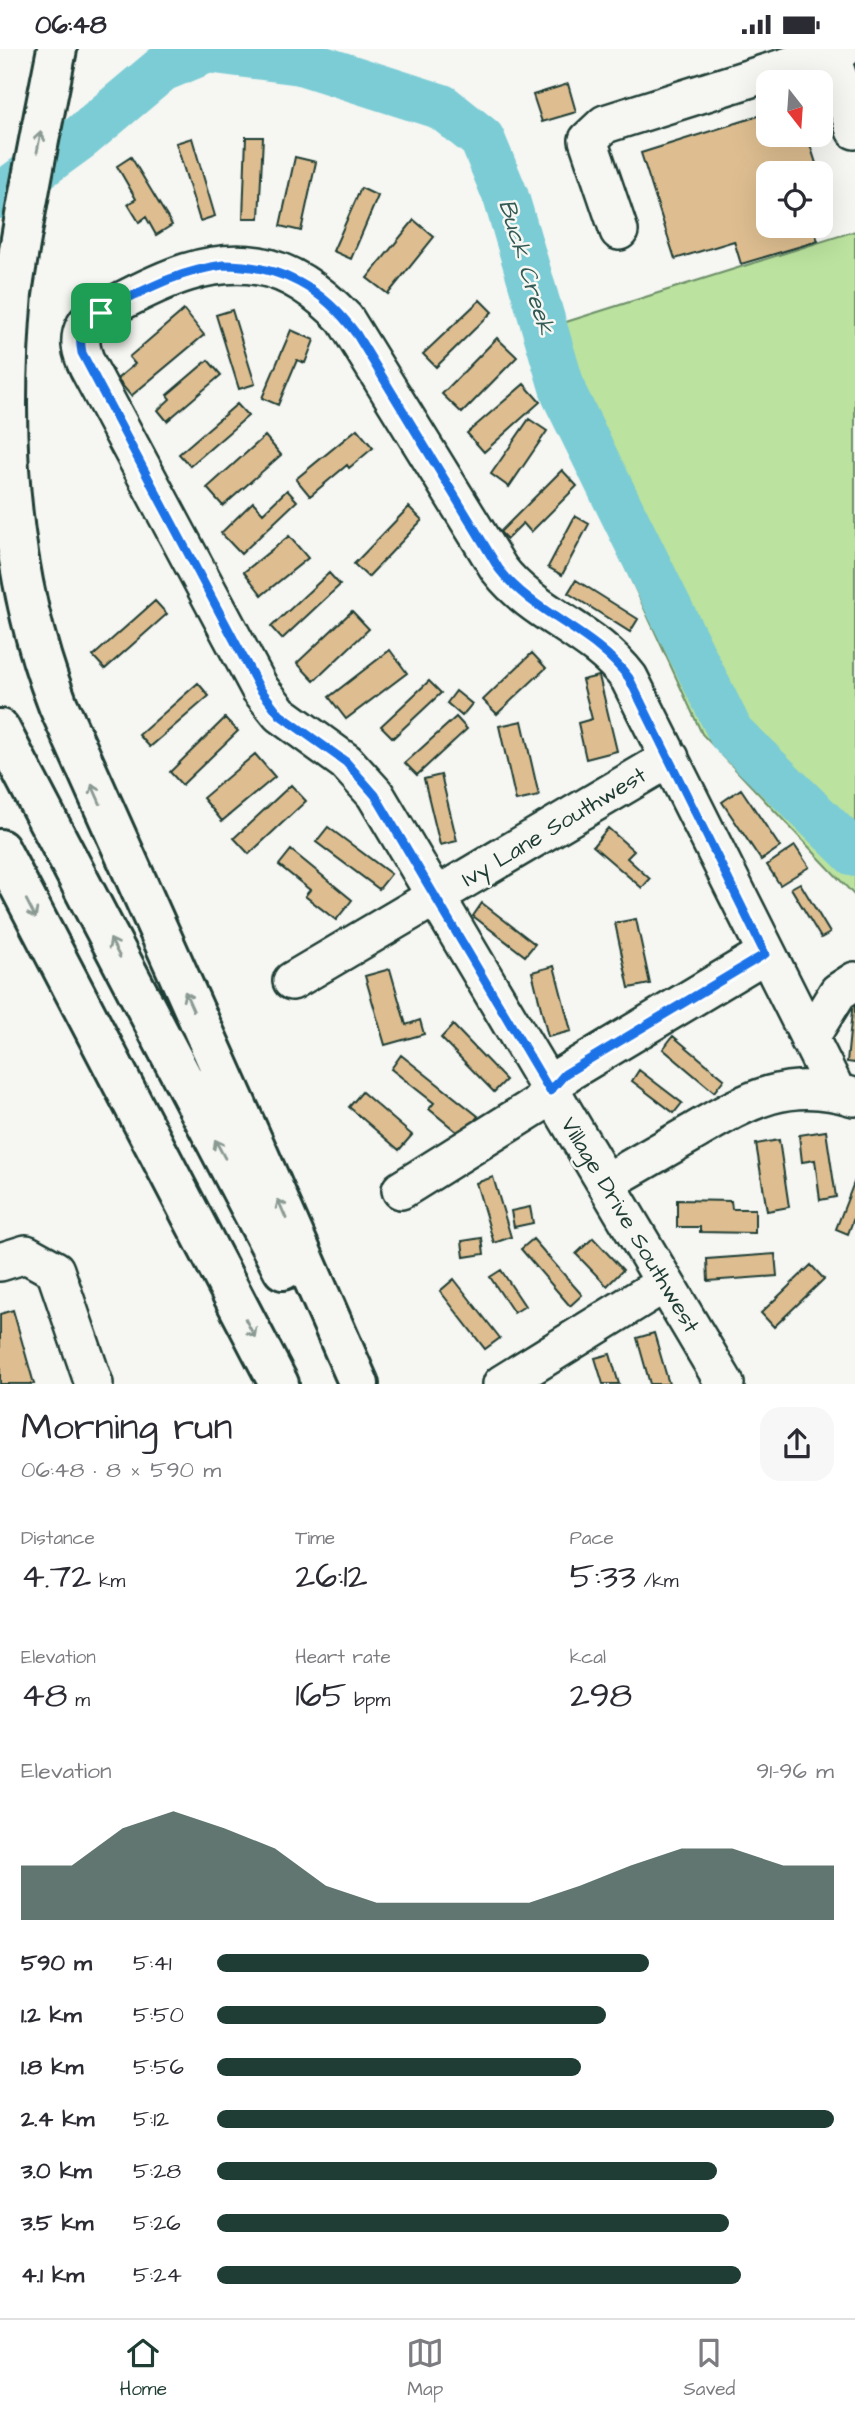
<!DOCTYPE html>
<html lang="en">
<head>
<meta charset="utf-8">
<style>
  body { margin:0; font-family:"Architects Daughter",sans-serif; background:#f7f7f7; color:#2b2b33; height:100vh; display:flex; flex-direction:column; font-size:26px; white-space:nowrap }
  * { box-sizing:border-box; margin:0 }
  p { font-size:23px; color:#7c7c81 }
  .icon { flex:none; width:38px; height:38px; fill:none; stroke:currentColor; stroke-width:2; stroke-linecap:round; stroke-linejoin:round }
  .map { position:relative; height:1335px; overflow:hidden }
  .drawer { display:flex; flex-direction:column; background:#fff; flex:1 }
  .drawer>* { flex:none }
  .needle { width:46px; rotate:163deg }
  .tools { position:absolute; left:756px; top:21px; display:grid; gap:14px }
  .tools a { display:grid; place-items:center; width:77px; height:77px; border-radius:14px; background:#fff; box-shadow:0 7px 28px #0002; font-size:35px }
  .pin { position:absolute; display:grid; place-items:center; width:60px; height:60px; color:#fff; margin:-30px; border-radius:14px; box-shadow:0 4px 10px #0006 }
  .round { display:grid; place-items:center; flex:none; width:74px; height:74px; border-radius:21px; background:#f7f7f7 }
  .overview { display:flex; align-items:center; justify-content:space-between; height:119px; padding:0 21px }
  h1 { font-size:38px; font-weight:600; line-height:52px }
  .figures { display:grid; grid-template-columns:repeat(3,1fr); gap:10px; height:119px; padding:7px 21px }
  .figures div { display:grid; align-content:center }
  .figures b { font-size:35px; font-weight:600 }
  .figures small { font-size:19px; font-weight:400 }
  .figures p { font-size:19px }
  .chart { height:196px; padding:14px 21px }
  .chart p { display:flex; justify-content:space-between }
  .chart svg { width:100%; height:126px; margin-top:7px; fill:#1f3d34; opacity:.7 }
  ul { padding:0 21px; list-style:none; font-size:23px }
  li { display:grid; grid-template-columns:112px 84px 1fr; align-items:center; height:52px }
  li i { height:18px; border-radius:9px; background:#1f3d34 }
  .status { display:flex; justify-content:space-between; align-items:center; height:49px; padding:0 35px; background:#fff; direction:ltr }
  .status svg { height:19px; fill:currentColor }
  .menu { display:flex; justify-content:space-around; align-items:center; height:98px; border-top:2px solid #e1e1e2; background:#fff; font-size:19px; color:#7c7c81 }
  .menu a { display:grid; justify-items:center; gap:4px }
  .menu .on { color:#1f3d34 }
  .map>svg:first-child { display:block }
  .green { fill:#bbe29e; stroke:#6d9069; stroke-width:2 }
  .lines { fill:none; stroke-linecap:round; stroke-linejoin:round }
  .river { stroke:#7bccd5; stroke-width:46 }
  .building { fill:#debe91; stroke:#1f3d34; stroke-width:2 }
  .minor-casing { stroke:#1f3d34; stroke-width:42 }
  .highway-casing { stroke:#1f3d34; stroke-width:44 }
  .minor { stroke:#f6f6f2; stroke-width:37 }
  .highway { stroke:#f6f6f2; stroke-width:38 }
  .oneway { stroke:#8a9a93 }
  .route-casing { stroke:#fff; stroke-width:14 }
  .route { stroke:#1a73e8; stroke-width:9 }
  .labels { text-anchor:middle; dominant-baseline:central; stroke-width:5; stroke-linejoin:round; paint-order:stroke }
  .street-label { font-size:23px; fill:#1f3d34; stroke:#f6f6f2 }
  .water-label { font-size:24px; font-style:italic; fill:#315a54; stroke:#f6f6f2 }
</style>
</head>
<body>
<div class="status"><b>06:48</b><svg viewBox="0 0 49 12"><path d="M0 12V9h3v3zM5 12V6h3v6zM10 12V3h3v9zM15 12V0h3v12zM26 1h20v11H26zM47 4h2v5h-2z"/></svg></div>
<div class="map">
<svg width="855" height="1335" viewBox="0 0 855 1335">
  <rect width="100%" height="100%" fill="#f6f6f2"/>
  <filter id="ink" filterUnits="userSpaceOnUse"><feTurbulence type="fractalNoise" baseFrequency=".0143" numOctaves="2"/><feDisplacementMap in="SourceGraphic" scale="14" xChannelSelector="R" yChannelSelector="G"/><feConvolveMatrix kernelMatrix="1 2 1 2 8 2 1 2 1" color-interpolation-filters="sRGB"/></filter>
  <g filter="url(#ink)">
    <!-- green -->
    <path class="green" d="M855 182V847L702 685 574 407 528 285Z"/>
    <g class="lines">
      <!-- river -->
      <path class="river" d="M0 147 81 88 162 20 208 1 301 13 442 58 482 90 506 148 564 345 731 684 855 805"/>
    </g>
    <!-- building -->
    <path class="building" d="M568 35 576 63 542 73 533 46Z
      M768 64V86H807L819 124H768V177H813L818 192 741 215 734 192 675 210 641 104Z
      M246 88H263L259 169H243Z
      M192 89 215 167 200 172 176 94Z
      M131 108 172 176 156 186 146 168 139 173 128 155 136 150 117 117Z
      M295 108 316 113 301 182 280 177Z
      M821 130 830 161 821 164Z
      M361 139 378 147 351 210 333 202Z
      M414 171 434 188 388 245 367 229Z
      M480 251 492 263 436 318 423 305Z
      M184 261 204 286 131 347 117 330 135 315 129 308Z
      M232 261 255 335 239 340 216 266Z
      M291 281 314 291 305 314 297 311 278 356 262 349Z
      M497 289 517 308 462 364 442 345Z
      M208 311 221 326 167 372 158 361 170 350 167 346Z
      M524 335 540 353 484 403 467 384Z
      M237 355 248 367 190 417 179 405Z
      M529 370 547 382 509 438 491 425Z
      M357 380 373 399 349 419 347 416 310 447 296 430Z
      M265 387 281 406 223 457 207 439Z
      M562 421 577 437 531 483 523 474 507 490 500 483Z
      M287 441 297 452 241 505 221 484 253 453 263 464Z
      M409 458 422 471 368 528 354 515Z
      M575 467 589 475 562 526 548 518Z
      M289 487 308 509 262 546 244 523Z
      M329 524 340 536 282 590 271 578Z
      M576 531 638 570 630 583 568 544Z
      M155 552 167 565 105 620 93 607Z
      M352 562 369 580 314 632 297 614Z
      M390 601 407 624 346 670 329 648Z
      M532 604 546 619 497 665 483 651Z
      M599 627 617 702 586 710 578 674 592 670 582 631Z
      M429 632 441 644 393 689 381 677Z
      M198 634 209 647 150 698 139 686Z
      M456 642 472 655 462 667 447 654Z
      M456 668 467 680 417 726 405 714Z
      M225 669 238 682 182 736 170 723Z
      M522 672 539 747 516 752 499 677Z
      M255 705 275 728 222 772 203 749Z
      M441 726 457 792 440 796 424 730Z
      M291 736 306 752 249 805 234 789Z
      M741 740 780 798 761 811 722 753Z
      M328 778 391 825 379 840 316 793Z
      M608 779 634 802 627 809 650 830 642 839 593 797Z
      M795 797 809 818 780 836 767 816Z
      M291 801 352 851 336 871 305 847 310 841 279 816Z
      M800 834 830 884 821 889 791 839Z
      M482 854 535 895 525 907 473 867Z
      M636 870 650 935 629 939 615 874Z
      M554 917 571 982 548 988 532 923Z
      M390 920 406 976 420 971 424 985 385 996 365 927Z
      M853 952H855V1014L847 1013Z
      M453 976 506 1031 494 1043 441 989Z
      M673 987 724 1030 714 1043 663 1000Z
      M401 1006 478 1067 462 1087 429 1060 434 1054 391 1020Z
      M639 1021 682 1054 674 1064 632 1032Z
      M362 1043 412 1086 399 1101 349 1058Z
      M826 1082 836 1148 820 1151 815 1111 802 1113 799 1086Z
      M779 1091 789 1158 767 1162 756 1095Z
      M493 1128 511 1188 494 1194 476 1134Z
      M855 1131V1166L848 1185 836 1180Z
      M677 1151 731 1152 732 1160H755V1184L700 1183V1178H677Z
      M530 1158 533 1174 514 1178 511 1162Z
      M482 1189 484 1205 464 1208 462 1192Z
      M593 1189 623 1221 607 1237 576 1205Z
      M533 1190 582 1246 570 1257 521 1200Z
      M775 1205 777 1227 708 1232 707 1210Z
      M811 1216 824 1230 774 1278 761 1264Z
      M501 1221 525 1257 514 1264 490 1228Z
      M454 1230 500 1289 485 1300 440 1242Z
      M13 1261 34 1335H0V1265Z
      M654 1284 669 1335H650L637 1289Z
      M610 1305 619 1335H603L595 1309Z"/>
    <g class="lines">
      <!-- minor casing -->
      <g class="minor-casing">
        <path id="minor" d="M830 4 855 81
          M619 182 588 91 605 75 843 0
          M292 932 670 709
          M809 990 838 943 855 932
          M607 1133C635 1117 664 1100 692 1084 747 1052 788 1027 854 1048
          M401 1141 537 1056 565 1025 765 905
          M0 1213 26 1205 55 1221 94 1335
          M502 1335 665 1234
          M725 1335 375 745 346 713 280 665 260 640 88 318C82 305 77 291 85 277 91 265 109 259 120 253 164 230 208 209 259 217 293 223 322 246 345 270L499 520C536 568 592 580 629 629L836 1042"/>
      </g>
      <!-- highway casing -->
      <g class="highway-casing">
        <path id="highway" d="M57 0C41 81 24 163 12 245 0 381 8 527 58 656L255 1097 359 1335
          M0 680 283 1221
          M0 800 279 1335"/>
      </g>
      <!-- minor -->
      <use href="#minor" class="minor"/>
      <!-- highway -->
      <use href="#highway" class="highway"/>
    </g>
    <!-- one-way arrows -->
    <defs><path id="oneway-shaft" d="M-6 0H5M1.5-3L5.5 0L1.5 3" fill="none" stroke-width="1.6" stroke-linecap="round" stroke-linejoin="round" transform="scale(1.75)"/></defs>
    <g class="oneway">
      <use href="#oneway-shaft" transform="translate(39 93) rotate(-79)"/>
      <use href="#oneway-shaft" transform="translate(96 745) rotate(-114)"/>
      <use href="#oneway-shaft" transform="translate(31 860) rotate(63)"/>
      <use href="#oneway-shaft" transform="translate(115 899) rotate(-118)"/>
      <use href="#oneway-shaft" transform="translate(189 952) rotate(-114)"/>
      <use href="#oneway-shaft" transform="translate(220 1100) rotate(-118)"/>
      <use href="#oneway-shaft" transform="translate(282 1160) rotate(-113)"/>
      <use href="#oneway-shaft" transform="translate(250 1279) rotate(62)"/>
    </g>
  </g>
  <g class="lines" filter="url(#ink)">
    <!-- route casing -->
    <g class="route-casing">
      <path id="route" d="M223 216C281 216 323 239 357 286L499 520C536 567 593 581 629 629L765 905 565 1025 550 1042 375 746 346 713 280 666 260 640 82 304C80 293 79 282 87 273 95 264 109 259 120 253 156 235 183 222 223 216Z"/>
    </g>
    <!-- route -->
    <use href="#route" class="route"/>
  </g>
  <g class="labels">
    <!-- street labels -->
    <g class="street-label">
      <text transform="translate(554 778) rotate(-31)">Ivy Lane Southwest</text>
      <text transform="translate(630 1176) rotate(59)">Village Drive Southwest</text>
    </g>
    <!-- water labels -->
    <g class="water-label">
      <text transform="translate(526 218) rotate(73)">Buck Creek</text>
    </g>
  </g>
</svg>
<div class="tools">
<a><svg class="needle" viewBox="-14 -14 28 28"><path d="M0-13l5 13h-10z" fill="#e53935"/><path d="M0 13l5-13h-10z" fill="#7c7c81"/></svg></a>
<a><svg class="icon" aria-label="locate" viewBox="0 0 24 24"><circle cx="12" cy="12" r="6"/><path d="M12 2v4M12 18v4M2 12h4M18 12h4"/></svg></a>
</div>
<div class="pin" style="left:101px;top:264px;background:#1e9e55"><svg class="icon" aria-label="arrive" viewBox="0 0 24 24"><path d="M6 21V4h12l-3 4 3 4H6"/></svg></div>
</div>
<section class="drawer">
<div class="overview"><div><h1>Morning run</h1><p>06:48 · 8 × 590 m</p></div><a class="round"><svg class="icon" aria-label="share" viewBox="0 0 24 24"><path d="M12 15V3M7 8l5-5 5 5M5 13v7h14v-7"/></svg></a></div>
<div class="figures">
<div><p>Distance</p><b>4.72<small> km</small></b></div>
<div><p>Time</p><b>26:12</b></div>
<div><p>Pace</p><b>5:33<small> /km</small></b></div>
</div>
<div class="figures">
<div><p>Elevation</p><b>48<small> m</small></b></div>
<div><p>Heart rate</p><b>165<small> bpm</small></b></div>
<div><p>kcal</p><b>298</b></div>
</div>
<div class="chart"><p><span>Elevation</span>91–96 m</p>
<svg viewBox="0 0 160 44" preserveAspectRatio="none"><path d="M0 44V25L10 25L20 12L30 6L40 12L50 19L60 32L70 38L80 38L90 38L100 38L110 32L120 25L130 19L140 19L150 25L160 25V44z"/></svg>
</div>
<ul>
<li><b>590 m</b>5:41<i style="width:70%"></i></li>
<li><b>1.2 km</b>5:50<i style="width:63%"></i></li>
<li><b>1.8 km</b>5:56<i style="width:59%"></i></li>
<li><b>2.4 km</b>5:12<i style="width:100%"></i></li>
<li><b>3.0 km</b>5:28<i style="width:81%"></i></li>
<li><b>3.5 km</b>5:26<i style="width:83%"></i></li>
<li><b>4.1 km</b>5:24<i style="width:85%"></i></li>
</ul>
</section>
<nav class="menu">
<a class="on"><svg class="icon" aria-label="home" viewBox="0 0 24 24"><path d="M3 11l9-7 9 7M6 9v11h12V9"/></svg>Home</a>
<a><svg class="icon" aria-label="map" viewBox="0 0 24 24"><path d="M3 6l6-2 6 2 6-2v14l-6 2-6-2-6 2zM9 4v14M15 6v14"/></svg>Map</a>
<a><svg class="icon" aria-label="saved" viewBox="0 0 24 24"><path d="M7 4h10v16l-5-4-5 4z"/></svg>Saved</a>
</nav>
</body>
</html>
